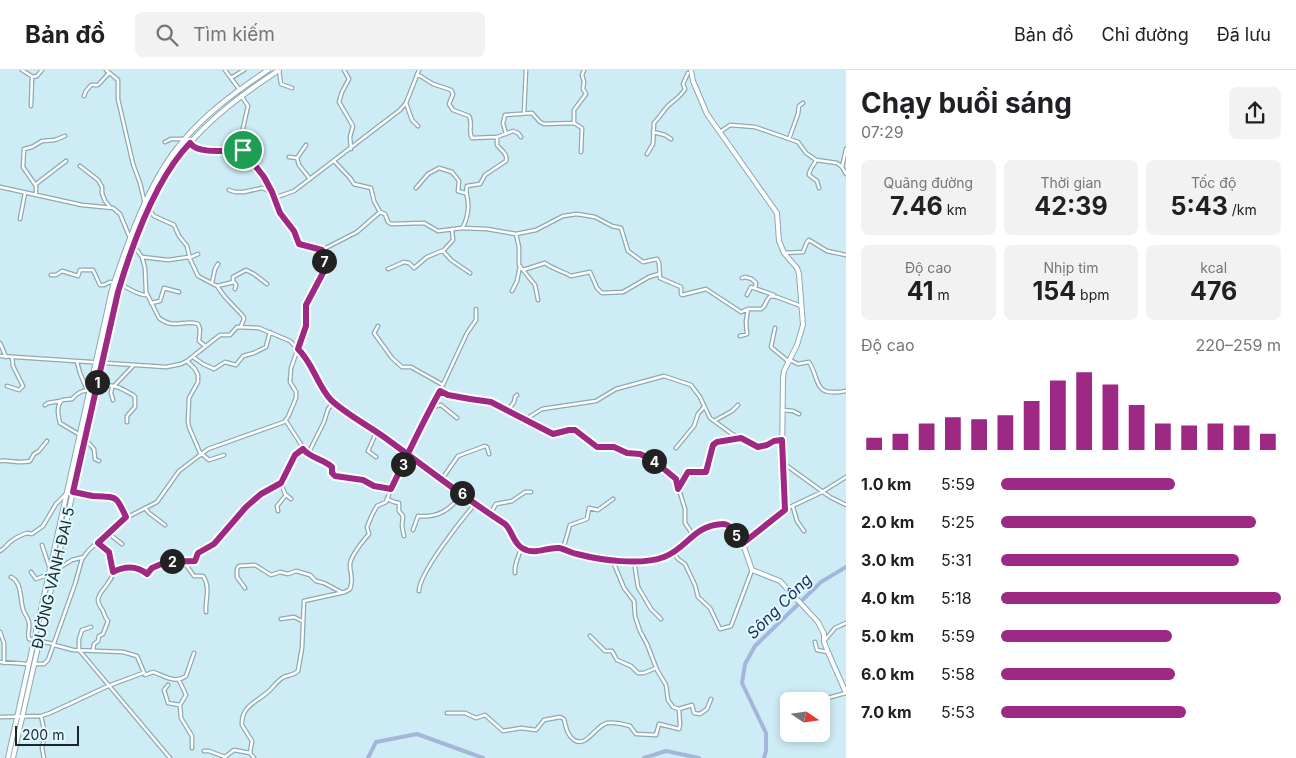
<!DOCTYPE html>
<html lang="vi">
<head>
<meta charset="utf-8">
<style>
  body { margin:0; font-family:Inter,sans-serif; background:#f2f2f2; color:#202124; height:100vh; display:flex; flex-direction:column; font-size:19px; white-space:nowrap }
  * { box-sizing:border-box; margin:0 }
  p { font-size:16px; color:#757577 }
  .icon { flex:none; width:28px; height:28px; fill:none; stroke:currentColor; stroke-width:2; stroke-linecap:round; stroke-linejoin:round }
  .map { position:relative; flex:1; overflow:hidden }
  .sheet { display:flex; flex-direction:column; background:#fff; width:450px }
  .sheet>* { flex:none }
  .needle { width:32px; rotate:103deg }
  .fabs { position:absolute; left:780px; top:622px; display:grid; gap:10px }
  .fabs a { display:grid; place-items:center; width:50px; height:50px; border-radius:8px; background:#fff; box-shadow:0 2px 8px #0003; font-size:25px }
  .scale { position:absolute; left:15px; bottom:12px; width:64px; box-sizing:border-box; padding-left:5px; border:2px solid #1b2629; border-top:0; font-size:14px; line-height:18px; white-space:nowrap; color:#1b2629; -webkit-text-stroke:4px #e0f8ff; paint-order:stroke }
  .pin { position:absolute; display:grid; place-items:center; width:42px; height:42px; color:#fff; margin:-21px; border:2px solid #fff; border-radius:50%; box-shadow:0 1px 5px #0007 }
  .km { position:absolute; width:25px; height:25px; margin:-12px; border-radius:50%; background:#222; color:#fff; font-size:14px; line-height:25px; text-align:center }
  .round { display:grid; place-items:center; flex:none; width:52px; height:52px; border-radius:8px; background:#f2f2f2 }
  .headline { display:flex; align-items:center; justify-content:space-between; height:85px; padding:0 15px }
  h1 { font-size:28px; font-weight:700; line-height:38px }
  .figures { display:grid; grid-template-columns:repeat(3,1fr); gap:8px; height:85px; padding:5px 15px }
  .figures div { display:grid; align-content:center; border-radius:8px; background:#f2f2f2; text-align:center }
  .figures b { font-size:25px; font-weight:700 }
  .figures small { font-size:14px; font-weight:400 }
  .figures p { font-size:14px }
  .chart { height:140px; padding:10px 15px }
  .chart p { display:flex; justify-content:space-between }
  .chart svg { width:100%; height:90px; margin-top:5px; stroke:#9d2984; stroke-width:6 }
  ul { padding:0 15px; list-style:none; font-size:16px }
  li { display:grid; grid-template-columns:80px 60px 1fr; align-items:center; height:38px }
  li i { height:12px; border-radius:6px; background:#9d2984 }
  header { display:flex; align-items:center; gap:30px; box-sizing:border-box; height:70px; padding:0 25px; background:#fff; border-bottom:1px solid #e0e0e0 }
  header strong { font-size:24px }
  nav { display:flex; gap:28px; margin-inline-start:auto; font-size:18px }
  .search { width:350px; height:45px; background:#f2f2f2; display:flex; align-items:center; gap:12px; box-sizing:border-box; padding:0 18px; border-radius:8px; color:#757577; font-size:19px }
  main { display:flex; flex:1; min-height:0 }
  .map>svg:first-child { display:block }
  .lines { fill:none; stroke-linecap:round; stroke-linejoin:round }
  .river { stroke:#a5b6d9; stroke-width:4 }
  .minor-casing { stroke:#8ca9b1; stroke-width:5 }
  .major-casing { stroke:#8ca9b1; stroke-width:6 }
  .minor { stroke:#fff; stroke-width:2.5 }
  .major { stroke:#fff; stroke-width:4 }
  .route-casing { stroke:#fff; stroke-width:10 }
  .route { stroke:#9d2984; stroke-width:6 }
  .labels { text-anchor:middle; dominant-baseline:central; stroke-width:4; stroke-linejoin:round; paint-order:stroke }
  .street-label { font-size:15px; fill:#1b2629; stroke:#e0f8ff }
  .water-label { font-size:16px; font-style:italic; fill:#1a2c59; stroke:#e0f8ff }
</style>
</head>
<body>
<header>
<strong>Bản đồ</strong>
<div class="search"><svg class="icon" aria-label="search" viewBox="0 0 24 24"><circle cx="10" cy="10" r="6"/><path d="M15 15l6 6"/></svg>Tìm kiếm</div>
<nav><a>Bản đồ</a><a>Chỉ đường</a><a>Đã lưu</a></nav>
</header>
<main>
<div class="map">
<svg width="846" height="688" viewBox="0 0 846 688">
  <rect width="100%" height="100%" fill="#ceecf5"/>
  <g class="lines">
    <!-- river -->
    <path class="river" d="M368 688 376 672 417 664 483 688
      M644 688 666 681 699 688
      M764 688 766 681V663L742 613 745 594 755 576 821 512 846 497"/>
    <!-- minor casing -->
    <g class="minor-casing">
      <path id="minor" d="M22 0 33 7 37 6 42 0
        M106 0 118 10V29L133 94 140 113 145 134
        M225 0 239 19
        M279 0 281 14 292 18
        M344 0 349 9 342 22 339 32 353 56 350 67 351 79
        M417 4 433 14 451 20 453 24 449 34 453 40 469 46C473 53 468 62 472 68L497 67 513 61 518 63 521 67
        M231 8 244 0
        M241 25 248 36 243 58V80L257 97 271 119 280 143 294 161 299 174 304 177 322 180 357 162 380 142 385 144 388 152 391 154 424 153 438 161 462 158 487 159 516 164 536 160 563 146 577 144 595 147 612 156 621 158 628 181 643 192 657 189 659 193 660 208 681 217V224L682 225 706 219 741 242 748 239H761C767 236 765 229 771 226L777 227 801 236
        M84 26 86 21 91 15H98L109 3
        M406 33 412 50 418 56
        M31 36 32 7
        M524 43 526 0
        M574 53V40L586 24 583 19 584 12 582 5 584 0
        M653 62 665 65 671 69
        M720 62 730 55 755 57 798 72 806 83 816 90 837 93 842 97 846 104
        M506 64 503 53 505 45 532 43 540 52 544 54 574 53 582 58 581 82
        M789 69 798 44 799 36 803 33
        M165 72 171 69H184
        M190 73C199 85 229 80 243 80
        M647 84 653 74 654 53C660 47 665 38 670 34 677 28 681 26 685 19L683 14 688 3
        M289 87 297 88 306 75
        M297 88 299 95 310 109
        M816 90C814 96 809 99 809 105L817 111 819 118
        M334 91 350 108 354 114 371 118 374 131 380 142
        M80 96 98 110 102 117V123L105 131 110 137
        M842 97 846 79
        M36 114 66 91
        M0 117 82 135 113 138 120 144 130 168
        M416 118 428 104 439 98 452 102 459 111 458 121 465 123
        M229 120 235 122H244L262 118 272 122
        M36 125V116L23 97 24 79 32 77 42 71 55 70 65 66
        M274 128 294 121 400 40 406 33 419 0
        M148 138 154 146 174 155 179 166 187 176 190 189 198 206 217 216 225 227 243 246 244 249 241 256
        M20 149 25 123
        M462 158C466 153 469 140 468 133 468 126 465 124 467 116L480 114 485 105 506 91C508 84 501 80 497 75V68
        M516 164 519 177V195L535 215 538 230
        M134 176 142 187 145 198 146 222 159 248C174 260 184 249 198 254L200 259 199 271 205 276
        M443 181 451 190 470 203
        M784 183 803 182 807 172 809 170 827 181 846 185
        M142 187 168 190 189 187
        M189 188 198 184
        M388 199 404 192 409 193 414 198 427 187 444 180 453 170 452 159
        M523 200 545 193C553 199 562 201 571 206L590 202 597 218 602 223 623 222 649 207 659 204
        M51 205H56L62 201 78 206 80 200H93L100 215H104L110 212 114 213
        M742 208 745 207 752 209 756 213 755 218
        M233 212V207L246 200 254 204 267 214
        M212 213 215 199 218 194
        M121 215C129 218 139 226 147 225
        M217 216 234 212 236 215 235 219
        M512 221 517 211 520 196
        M747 225 751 217 774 225
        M151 233 160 231 164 218 179 222
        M378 256 374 263 392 288 402 297H411L443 315
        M775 258 771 277 789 292
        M740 266 747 264 746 252 748 239
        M0 273 6 287
        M0 286 166 297 181 294 187 291 220 265H230L237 257 259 258 290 271 303 284 321 316 334 332 505 454C512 461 513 473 522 478 535 486 546 477 559 478 565 479 571 483 577 485 601 490 641 496 664 487 688 478 692 456 722 454 732 453 737 467 743 474
        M193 287 203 294 214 299 225 292 236 295 243 286 254 283 266 277 270 262
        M790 290 798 294 809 292C821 311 812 327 846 321
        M187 291 195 299 198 305V312L189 328 188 352 189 357 201 385
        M77 292 80 303 87 320
        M7 316 19 320 23 316 13 296 12 287
        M97 319C110 311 121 318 133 325L135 327V337L127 346V352
        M440 321 470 329 491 331 526 349 542 339 596 331 616 319 664 306 691 315 700 327 710 348 732 364 759 377 767 375 775 370H782
        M113 330 111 323 112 318 133 296
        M45 335 48 333 60 331
        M432 337 441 335 457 348
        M508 340 514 332 515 327 517 325
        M783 340 793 341 799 344
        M525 350 553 364 569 360 575 361 581 363 594 376 614 377 629 384 638 383 661 393 676 410 685 439V453L693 465
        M286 351 306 382 325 391 332 397V403L335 406 363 410 374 416 390 419
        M714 351 732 341 738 335
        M80 365 60 353C58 345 56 336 62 330L72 329C76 324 83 319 90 321
        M85 369 94 379 95 389 99 391
        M676 378 694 356 698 344 704 337
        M202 384 209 390 224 385
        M308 384 324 352 328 339 334 332
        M376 387 368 381 377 361
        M0 391C11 390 20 394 30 391L34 384 39 381 47 371
        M783 393 830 427 846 435
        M442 409 458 386 485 376 487 377 489 384
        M679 419 688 402H706L709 388 715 372 741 368
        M291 429 285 424 281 413 295 385 303 379
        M387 429 394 432 399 433V441L403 446 402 456 404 466
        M793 437 797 451 804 461
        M145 438 149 443 165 455
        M786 439 822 422 846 407
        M278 441 277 436 286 425
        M490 444 496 434 512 431 525 422H531
        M413 460 418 446C438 448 450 440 462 424
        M108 463 122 474
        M42 475 49 496
        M563 479 570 455 587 449 589 438 598 440 613 429
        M0 481C5 478 6 476 10 472 15 468 21 465 27 463L32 464 43 456 56 434 67 423 112 427 118 431 126 447
        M673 482 678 489 685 494 695 515 698 527 710 538 720 559 731 556 752 500
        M612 489 624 518 634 531 635 546 640 561 647 574 657 600 666 615 668 630 673 637 679 639 692 635 694 643 700 644 707 639 711 629
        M634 491 638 517 651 539 661 549
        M184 492 194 506H203C211 517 205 529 206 542
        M56 500 72 490 84 487
        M31 502 36 509 49 504
        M113 502C125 496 136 496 147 504 161 487 175 493 194 492L199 481 213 474 247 437 260 425 281 413
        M515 503C514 493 519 487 521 478
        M11 507C22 512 20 529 23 539 24 544 29 548 29 554 30 559 27 563 29 569L34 570
        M245 518 237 507V499L239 496 255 495 271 505 280 502 288 504 296 501 310 505 316 511 324 513 341 522
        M419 521C419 503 462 449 475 434
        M281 549 294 547 302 551
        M0 562 4 573V593
        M590 566 605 581H612L617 590 631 596 638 603H644L656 598
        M825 570 835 558 846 553
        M39 571 54 574
        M815 572 817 580 828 582
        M54 575 73 580 123 582 137 586 145 605 153 602C165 606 175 614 186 606L194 583
        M79 580 170 688
        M79 580V569L82 560 91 557
        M93 580 94 574 98 571 99 566 103 564 108 551C104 547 105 545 103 541 101 537 98 535 98 530 98 524 105 518 108 513 120 498 110 483 98 473
        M0 592 28 594
        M34 594H44L48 590 75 514 82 489 88 481 120 451 157 432 179 401 208 379 284 352 288 347 296 328V322L290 312 291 298 306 256V235L324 201V193L322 180
        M179 610 186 625 180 635 181 648 192 666V678
        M168 615 164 620 168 633 180 635
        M824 629 846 623
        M447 643H465L476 648 485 645 503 661 521 658 536 660 544 650 560 647 564 649C566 657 567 665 574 670 587 678 595 656 607 653 614 652 623 654 630 656L636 664 656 665 659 654 679 659 680 655 679 639
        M41 646 45 664 42 678 44 688
        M0 647 41 646 50 643 108 616 143 603
        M204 681H209L225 687 234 680 250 683
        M254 688 250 683 252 671 242 655C241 635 258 632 270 620 274 616 278 610 284 607 289 605 294 605 298 601L302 578 304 531 345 522 350 519C354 508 350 505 350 495 350 487 363 471 369 464L367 457 372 445 377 436 386 432 391 419 440 321 467 263 476 250V239"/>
    </g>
    <!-- major casing -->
    <g class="major-casing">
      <path id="major" d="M691 0 693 11 707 44 777 143 779 171 784 183 797 198 799 204 803 255 797 275 784 301 783 308 782 393 785 439 743 474 752 500 780 511 818 552 824 564V572L828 582 846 623
        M8 688 112 219C127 174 148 114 178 77 202 46 235 22 268 0
        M13 688 118 222C130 180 155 113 183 81 211 47 243 24 279 0"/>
    </g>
    <!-- minor -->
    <use href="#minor" class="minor"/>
    <!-- major -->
    <use href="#major" class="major"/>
  </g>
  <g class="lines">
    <!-- route casing -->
    <g class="route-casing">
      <path id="route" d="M243 80C229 80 198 85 190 73 156 108 132 175 118 222L73 422C80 423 86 425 93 426 116 428 115 423 126 447L98 473 109 482 113 502C125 496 136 495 147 504L152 498 166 492 195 491 198 483 214 474 246 437 261 424 281 413 295 385 303 379C310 388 323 389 332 397V403L335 406 363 410 374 416 391 419C407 386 422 353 440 321L448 325 470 329 491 332 553 364 569 360H575L597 377H614L627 383 640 384 662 394 664 399 676 409 678 419 688 402H706L713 375 717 372 741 368 758 377 767 375 774 371 782 370 785 440 742 474C738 467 732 453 722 454 692 456 688 478 664 487 641 496 600 490 577 484 571 483 565 479 559 478 546 477 535 486 522 478 513 473 512 460 505 454 463 427 424 396 384 367 367 355 346 344 331 330 317 315 313 293 298 279L306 256V235L324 201V193L322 180 299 174 294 161 280 143 272 122 264 107 243 80"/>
    </g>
    <!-- route -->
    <use href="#route" class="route"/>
  </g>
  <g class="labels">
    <!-- street labels -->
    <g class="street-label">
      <text transform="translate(53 508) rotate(-77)">ĐƯỜNG VÀNH ĐAI 5</text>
    </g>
    <!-- water labels -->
    <g class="water-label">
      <text transform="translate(779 536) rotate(-45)">Sông Công</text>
    </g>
  </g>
</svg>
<div class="fabs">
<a><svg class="needle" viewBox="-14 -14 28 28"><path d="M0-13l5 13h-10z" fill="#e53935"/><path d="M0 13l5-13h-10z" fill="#757577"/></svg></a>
</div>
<div class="scale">200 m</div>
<div class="pin" style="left:243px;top:80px;background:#1e9e55"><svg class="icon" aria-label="arrive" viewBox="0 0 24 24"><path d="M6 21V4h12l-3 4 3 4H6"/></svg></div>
<b class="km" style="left:97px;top:312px">1</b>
<b class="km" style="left:172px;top:491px">2</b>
<b class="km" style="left:403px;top:394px">3</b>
<b class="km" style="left:654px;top:391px">4</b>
<b class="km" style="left:736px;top:465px">5</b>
<b class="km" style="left:462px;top:423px">6</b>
<b class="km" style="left:324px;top:191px">7</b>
</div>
<section class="sheet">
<div class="headline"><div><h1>Chạy buổi sáng</h1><p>07:29</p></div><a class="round"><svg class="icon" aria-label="share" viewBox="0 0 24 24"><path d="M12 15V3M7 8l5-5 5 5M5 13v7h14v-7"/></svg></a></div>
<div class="figures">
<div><p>Quãng đường</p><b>7.46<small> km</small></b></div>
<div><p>Thời gian</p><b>42:39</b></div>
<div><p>Tốc độ</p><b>5:43<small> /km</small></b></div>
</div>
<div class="figures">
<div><p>Độ cao</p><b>41<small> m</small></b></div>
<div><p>Nhịp tim</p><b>154<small> bpm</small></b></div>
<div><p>kcal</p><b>476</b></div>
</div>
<div class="chart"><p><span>Độ cao</span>220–259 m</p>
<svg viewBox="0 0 160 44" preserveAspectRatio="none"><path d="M5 44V38M15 44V36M25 44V31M35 44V28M45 44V29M55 44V27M65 44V20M75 44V10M85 44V6M95 44V12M105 44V22M115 44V31M125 44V32M135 44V31M145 44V32M155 44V36"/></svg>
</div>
<ul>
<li><b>1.0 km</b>5:59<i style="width:62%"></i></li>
<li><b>2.0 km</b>5:25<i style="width:91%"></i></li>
<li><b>3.0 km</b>5:31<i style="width:85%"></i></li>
<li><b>4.0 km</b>5:18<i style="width:100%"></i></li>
<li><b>5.0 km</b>5:59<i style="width:61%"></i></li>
<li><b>6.0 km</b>5:58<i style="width:62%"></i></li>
<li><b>7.0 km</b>5:53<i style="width:66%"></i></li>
</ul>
</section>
</main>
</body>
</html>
